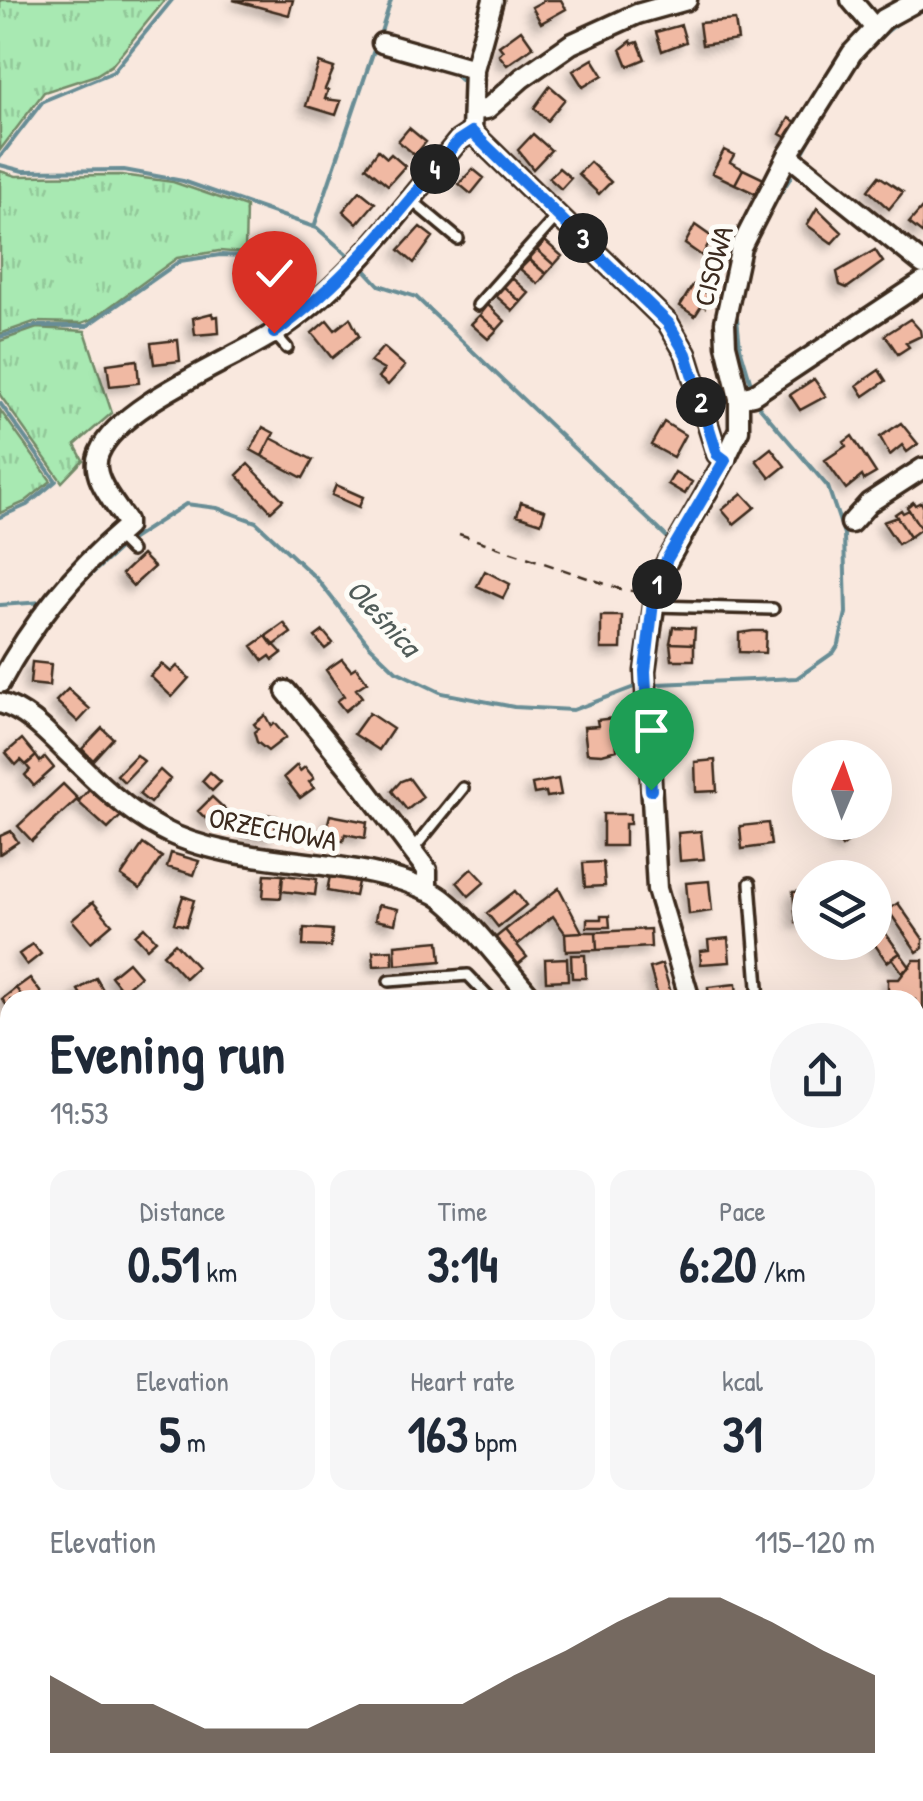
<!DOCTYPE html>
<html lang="en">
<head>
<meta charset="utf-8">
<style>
  body { margin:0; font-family:"Patrick Hand",sans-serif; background:#f6f6f7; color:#1f2937; height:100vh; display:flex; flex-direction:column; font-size:38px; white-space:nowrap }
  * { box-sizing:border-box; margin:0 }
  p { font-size:32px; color:#747a83 }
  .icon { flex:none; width:55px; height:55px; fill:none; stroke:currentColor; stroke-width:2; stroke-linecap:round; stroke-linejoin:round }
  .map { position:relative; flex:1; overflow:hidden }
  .drawer { position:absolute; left:0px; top:990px; width:925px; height:812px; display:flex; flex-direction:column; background:#fff; border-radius:30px 30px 0 0; box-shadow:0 10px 40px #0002 }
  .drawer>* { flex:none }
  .needle { width:65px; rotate:2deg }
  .controls { position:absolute; left:792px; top:740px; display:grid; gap:20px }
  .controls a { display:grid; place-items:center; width:100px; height:100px; border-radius:50%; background:#fff; box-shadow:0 10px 40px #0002; font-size:50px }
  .pin { position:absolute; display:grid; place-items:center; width:85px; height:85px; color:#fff; margin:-102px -42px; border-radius:50% 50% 50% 0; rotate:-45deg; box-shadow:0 0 10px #0007 }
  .pin .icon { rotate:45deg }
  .km { position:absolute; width:50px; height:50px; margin:-25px; border-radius:50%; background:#222; color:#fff; font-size:28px; line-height:50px; text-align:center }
  .round { display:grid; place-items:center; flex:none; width:105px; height:105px; border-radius:52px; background:#f6f6f7 }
  .summary { display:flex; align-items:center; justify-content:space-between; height:170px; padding:0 50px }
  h1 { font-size:55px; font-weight:800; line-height:75px }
  .stats { display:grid; grid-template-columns:repeat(3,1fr); gap:15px; height:170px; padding:10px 50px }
  .stats div { display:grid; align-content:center; border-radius:20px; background:#f6f6f7; text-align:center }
  .stats b { font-size:50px; font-weight:800 }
  .stats small { font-size:28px; font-weight:400 }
  .stats p { font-size:28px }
  .chart { height:280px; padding:20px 50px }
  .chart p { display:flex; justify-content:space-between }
  .chart svg { width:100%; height:180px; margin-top:10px; fill:#3b2a1e; opacity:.7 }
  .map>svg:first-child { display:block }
  .built { fill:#f6dacc }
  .grass { fill:url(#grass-tufts); stroke:#728a68; stroke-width:2.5 }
  .forest { fill:url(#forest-firs); stroke:#728a68; stroke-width:2.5 }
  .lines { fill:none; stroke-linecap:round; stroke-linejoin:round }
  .stream { stroke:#678d95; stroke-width:4 }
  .building { fill:#f0b9a3; stroke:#3b2a1e; stroke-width:2.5; filter:url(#shadow) }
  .lane-casing { stroke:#3b2a1e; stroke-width:16 }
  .street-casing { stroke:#3b2a1e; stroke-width:25 }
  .secondary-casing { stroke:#3b2a1e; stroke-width:30 }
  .path { stroke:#3b2a1e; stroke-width:2.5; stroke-dasharray:10 8; stroke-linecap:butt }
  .lane { stroke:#fdfcf7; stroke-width:9 }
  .street { stroke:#fdfcf7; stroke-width:18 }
  .secondary { stroke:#fdfcf7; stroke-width:22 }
  .route-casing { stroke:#fff; stroke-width:20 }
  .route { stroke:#1a73e8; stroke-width:12 }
  .labels { text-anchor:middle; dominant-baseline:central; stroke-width:10; stroke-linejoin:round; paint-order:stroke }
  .street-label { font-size:28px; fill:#3b2a1e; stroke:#fdfcf7 }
  .water-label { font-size:30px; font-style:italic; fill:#515c59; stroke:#fdfcf7 }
</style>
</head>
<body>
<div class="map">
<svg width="923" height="1801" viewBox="0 0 923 1801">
  <defs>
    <pattern id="grass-tufts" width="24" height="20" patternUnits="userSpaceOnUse" patternTransform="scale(2.5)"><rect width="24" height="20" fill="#a8e9b2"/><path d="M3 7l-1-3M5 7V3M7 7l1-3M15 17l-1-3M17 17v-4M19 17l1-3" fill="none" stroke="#92c899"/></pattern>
    <pattern id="forest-firs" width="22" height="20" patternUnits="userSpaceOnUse" patternTransform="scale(2.5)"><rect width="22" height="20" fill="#a8e9b2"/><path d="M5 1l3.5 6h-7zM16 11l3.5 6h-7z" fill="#92c899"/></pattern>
    <filter id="shadow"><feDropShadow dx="-5.5" dy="5.5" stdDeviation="5" flood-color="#0004"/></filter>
  </defs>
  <rect width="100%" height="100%" fill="#f9e8de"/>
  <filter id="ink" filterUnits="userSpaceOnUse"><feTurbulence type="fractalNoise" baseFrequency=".01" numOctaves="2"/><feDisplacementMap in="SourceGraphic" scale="20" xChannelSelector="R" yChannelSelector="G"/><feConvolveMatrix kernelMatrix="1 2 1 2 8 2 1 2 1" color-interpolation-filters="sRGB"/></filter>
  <g filter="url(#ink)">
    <!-- built -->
    <path class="built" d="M10 1107V1536L0 1546V1108Z"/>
    <!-- grass -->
    <path class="grass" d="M0 0H165L112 65 96 75 44 92 0 150Z
      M0 171 16 176 121 175 173 182 246 207 245 253 219 251 177 258 93 319 82 323 34 322 0 334Z
      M37 328 85 331 112 413 75 445 83 460 62 482 0 395V341Z
      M0 410 51 481 25 502 0 513Z
      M923 1546V1801H472V1792H915V1548Z
      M10 1693V1792L102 1793 103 1799 267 1792H440V1801H0V1703Z"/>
    <!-- forest -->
    <path class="forest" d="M915 1056H923V1546L915 1548Z"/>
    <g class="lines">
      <!-- stream -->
      <path class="stream" d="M380 35 391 0
        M374 51 418 62
        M451 71 463 82
        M801 156C829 105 865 31 923 10
        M0 157 43 101 113 72 172 0
        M0 165 23 171 124 170 183 181 317 228 349 256
        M769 211 791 177
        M314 227 375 47
        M365 270 379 285 416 297 670 540
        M736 309 740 347 752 387
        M0 337 35 326H87L180 261 220 255 245 256
        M0 403 56 481 27 505 0 517
        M129 541 186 504 217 508 256 522 317 579 369 645 396 671 442 693 514 707 573 710 637 686
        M74 590 118 550
        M0 605 43 602
        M657 684 797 678 834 652 839 644 846 613 844 534 828 487 757 404
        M915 1053H923
        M0 1102 6 1101"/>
    </g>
    <!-- building -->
    <path class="building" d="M233 0H293L289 15Z
      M545 0H561L566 9 541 23 532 7Z
      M735 20 738 40 702 45 699 23Z
      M681 25 686 42 662 51 656 32Z
      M521 30 533 47 507 65 499 55 503 51 499 46Z
      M631 41 632 44 638 42 645 59 628 66 621 49Z
      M593 59 603 75 583 87 573 71Z
      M319 63 334 68 325 89 328 90 325 99 341 101 336 115 306 106Z
      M550 86 565 99 547 121 534 108Z
      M789 118 798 123 789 139 780 134Z
      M409 128 426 142 415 155 398 141Z
      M533 134 551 150 533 169 518 150Z
      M378 150 387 158 391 154 405 166 388 185 366 167Z
      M724 150 734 155 730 162 743 169 735 184 712 173Z
      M590 162 611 182 599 194 578 174Z
      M559 168 571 178 561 189 549 178Z
      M473 169 484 178 471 194 459 184Z
      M743 169 766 180 758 195 735 184Z
      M879 176 903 192 889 209 868 190Z
      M360 191 375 203 357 224 343 211Z
      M817 208 842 232 832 243 807 225Z
      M922 208H923V234L909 223Z
      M695 225 712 237 702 256 685 244Z
      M420 227 433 237 414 263 399 250Z
      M545 241 562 256 554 265 537 250Z
      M537 250 554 265 546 274 529 259Z
      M875 250 883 262 847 288 840 285 837 272Z
      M529 260 546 274 538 284 520 269Z
      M512 278 529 293 521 302 504 287Z
      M693 285 708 294 705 307 702 305 695 316 680 306Z
      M504 287 521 302 513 311 496 296Z
      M488 305 505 321 497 330 480 315Z
      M212 313 213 317 218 316 219 333 195 335 193 318Z
      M480 315 497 330 488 339 471 324Z
      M350 318 359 336 332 358 312 333 327 320 335 330Z
      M910 319 920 330 921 336 906 343 909 347 898 354 885 335Z
      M178 340 180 361 154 364 151 343Z
      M383 347 405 366 388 385 378 377 384 370 370 362Z
      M137 360 139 383 110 386 107 364Z
      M879 370 886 381 864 396 857 385Z
      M814 379 826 396 800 410 790 395Z
      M664 422 685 435 673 457 651 445Z
      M901 423 918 444 907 452 902 445 890 455 880 437Z
      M263 427 274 433 262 456 251 450Z
      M852 436 876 473 864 480 862 476 846 489 825 460 846 446 844 442Z
      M271 438 313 460 303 478 262 456Z
      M771 448 785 466 770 478 756 460Z
      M248 464 283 500 271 511 237 475Z
      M675 472 692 482 685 494 668 484Z
      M336 485 363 497 359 507 332 495Z
      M742 493 755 507 734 524 722 510Z
      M521 502 545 510 541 523 517 515Z
      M913 502 915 505 921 502 923 506 921 529 907 507Z
      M901 510 903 513 909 510 921 529 910 537 895 514Z
      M897 517 910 537 898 544 883 522Z
      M142 555 154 567 133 586 122 574Z
      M485 571 510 584 503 598 477 586Z
      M601 616H622L621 649H601Z
      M284 623 291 633 273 646 266 636Z
      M673 627 695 628 694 644 670 643Z
      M323 631 333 643 325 649 315 637Z
      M753 631H766L765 653 739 652V633Z
      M266 636 282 653 273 660 270 656 263 661 252 646Z
      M670 643 694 644V660H672Z
      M342 659 351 670 356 667 367 682 356 689 362 697 345 711 337 701 344 696 326 670Z
      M32 662 51 664 49 686 30 684Z
      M162 664 171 672 177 666 189 678 172 697 150 676Z
      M68 689 90 709 78 722 56 701Z
      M369 713 393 729 379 750 354 734Z
      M265 715 271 726 274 723 286 737 268 751 257 742 254 732 258 729 254 724Z
      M614 718 617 750 602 754 587 753 584 727 598 726 597 720Z
      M102 728 113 738 93 760 82 749Z
      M22 739 36 756 26 765 21 760 16 765 6 753Z
      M136 755 144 761 124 782 117 775Z
      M36 756 40 762 45 757 54 768 34 786 25 775 30 770 26 765Z
      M715 760 717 791 696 792 695 762Z
      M297 765 300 771 305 767 314 778 309 782 314 788 300 798 284 777Z
      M160 770 170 779 150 803 139 794Z
      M210 772 221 782 212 791 202 781Z
      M409 778 423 797 407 810 392 791 401 781Z
      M558 779 561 795 547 797 546 792 534 794 532 784Z
      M63 784 78 799 32 841 18 826Z
      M90 788 121 816 108 829 78 802Z
      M212 797 226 810 212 825 198 811Z
      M264 814 277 816 274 837 246 835 249 817 263 819Z
      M603 814H630V824H625V846H603Z
      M330 815 367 822 365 838 345 834 343 841 334 839 335 834 325 835 322 832 327 827Z
      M768 823 771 845 742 849 740 826Z
      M842 828 851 840 842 847 833 834Z
      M11 831 18 842 0 854V836Z
      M701 831 704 859 680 861 678 833Z
      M143 844 162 857 140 889 121 876Z
      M171 853 199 861 194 875 167 867Z
      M603 862 605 886 585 887 583 863Z
      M472 868 485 882 469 896 457 882Z
      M265 874 283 875 281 898 263 897Z
      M283 875 317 879 315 895 281 891Z
      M330 876 358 882 355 896 327 891Z
      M709 881 712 911 689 914 686 883Z
      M559 888 582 932 565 933 553 916 517 945 505 930Z
      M515 891 526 905 498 927 487 913Z
      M810 891V920L796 922 793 892Z
      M183 896 194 900 186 926 174 923Z
      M93 902 112 924 91 942 72 920Z
      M898 903 923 939V948L917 952 888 910Z
      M378 905 398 909 395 924 375 920Z
      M601 916H609L610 927H587V919H601Z
      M144 927 156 940 147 948 135 935Z
      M881 927 900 953 887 962 873 942 875 931Z
      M304 928 332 930 331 947 303 946Z
      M650 929 651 947 597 950 596 932Z
      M505 930 527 957 516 966 494 939Z
      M582 932H596L597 950 566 951 565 933Z
      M728 938 730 962 701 964 700 951 709 950 708 940Z
      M439 941 441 961 396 965 395 945Z
      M175 943 197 967 185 978 163 954Z
      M33 944 41 954 27 965 19 954Z
      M392 950 393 965 374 966 373 951Z
      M900 953 910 967 902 972 892 958Z
      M571 955H585L586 978H572Z
      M567 958 568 980 546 981 545 959Z
      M914 960H923V1012H915V1000H888V979H899Z
      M128 962 140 976 123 991 111 976Z
      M662 964 672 996 659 1000 650 968Z
      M30 978 41 993 31 1000H25L16 988Z
      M96 978 105 993 93 1000H84L78 990Z
      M736 984 737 996 709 998 708 987Z
      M16 988 25 1000H10V1010L2 999Z
      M0 1271 10 1283V1352L0 1340Z
      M0 1632 10 1642V1676L0 1666Z"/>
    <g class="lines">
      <!-- lane casing -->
      <g class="lane-casing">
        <path id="lane" d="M410 199 458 239
          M478 305 559 214
          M274 333 287 348
          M116 536 131 551
          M653 606 773 609
          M412 851 463 788
          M750 883 759 1000
          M389 981 468 975 492 1000
          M509 1000 523 988
          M0 1358 2 1372 10 1381
          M0 1420 10 1431
          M0 1490 10 1498
          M0 1528 10 1518"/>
      </g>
      <!-- street casing -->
      <g class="street-casing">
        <path id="street" d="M493 0 474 69 472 132 668 323 686 354 717 454 725 460 658 578 645 671 657 889 690 1000
          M851 0 874 27
          M382 43 474 69
          M473 110 487 109 522 78 571 44 637 14 687 0
          M788 155 923 264
          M739 398 726 345 725 322 741 247 788 155 852 53 884 19 919 0
          M725 460 739 430V398L753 395 923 282
          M851 523 869 503 923 468
          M0 683C32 622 73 572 126 527V521C114 502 89 476 99 453 119 405 229 362 274 333 349 285 402 209 458 141L472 132
          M286 691 358 779 427 870V891
          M0 703C30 712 50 736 72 757 99 784 127 811 161 829 239 871 357 853 435 894 461 908 511 975 534 1000
          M0 1042 10 1054"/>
      </g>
      <!-- secondary casing -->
      <g class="secondary-casing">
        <path id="secondary" d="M915 1036H923
          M0 1086 10 1085"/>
      </g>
      <!-- path -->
      <path class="path" d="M459 534 620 589 638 592
        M0 1573 10 1563
        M0 1768 10 1765
        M81 1792 86 1801"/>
      <!-- lane -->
      <use href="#lane" class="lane"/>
      <!-- street -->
      <use href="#street" class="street"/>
      <!-- secondary -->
      <use href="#secondary" class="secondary"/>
    </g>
  </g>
  <g class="lines" filter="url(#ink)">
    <!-- route casing -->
    <g class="route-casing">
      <path id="route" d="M274 333C348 280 401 211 458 141L472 132 668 323 686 354 717 454 725 460 667 559 654 594 645 671 651 790"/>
    </g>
    <!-- route -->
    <use href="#route" class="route"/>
  </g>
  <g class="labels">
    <!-- street labels -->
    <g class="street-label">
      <text transform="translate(713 266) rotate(-75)">CISOWA</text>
      <text transform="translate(273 829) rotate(11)">ORZECHOWA</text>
    </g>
    <!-- water labels -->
    <g class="water-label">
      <text transform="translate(384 617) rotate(47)">Oleśnica</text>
    </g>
  </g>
</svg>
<div class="controls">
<a><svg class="needle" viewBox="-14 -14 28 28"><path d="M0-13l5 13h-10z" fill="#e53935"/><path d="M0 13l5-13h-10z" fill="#747a83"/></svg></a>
<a><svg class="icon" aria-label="layers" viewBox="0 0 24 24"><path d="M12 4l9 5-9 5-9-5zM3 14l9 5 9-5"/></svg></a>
</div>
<div class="pin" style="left:651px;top:790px;background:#1e9e55"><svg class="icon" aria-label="arrive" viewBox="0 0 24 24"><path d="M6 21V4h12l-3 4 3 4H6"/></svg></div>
<div class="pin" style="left:274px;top:333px;background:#d93025"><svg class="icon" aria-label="check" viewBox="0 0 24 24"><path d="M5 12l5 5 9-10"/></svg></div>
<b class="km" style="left:657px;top:584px">1</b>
<b class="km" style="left:701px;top:402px">2</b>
<b class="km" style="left:583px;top:238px">3</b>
<b class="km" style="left:435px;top:169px">4</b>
<section class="drawer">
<div class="summary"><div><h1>Evening run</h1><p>19:53</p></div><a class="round"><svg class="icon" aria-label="share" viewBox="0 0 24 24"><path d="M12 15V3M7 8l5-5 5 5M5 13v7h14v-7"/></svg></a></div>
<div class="stats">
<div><p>Distance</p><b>0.51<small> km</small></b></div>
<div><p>Time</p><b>3:14</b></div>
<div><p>Pace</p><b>6:20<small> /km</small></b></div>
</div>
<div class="stats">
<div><p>Elevation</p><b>5<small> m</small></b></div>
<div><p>Heart rate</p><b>163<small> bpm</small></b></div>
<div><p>kcal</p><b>31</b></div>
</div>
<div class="chart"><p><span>Elevation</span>115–120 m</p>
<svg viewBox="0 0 160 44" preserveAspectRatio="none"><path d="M0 44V25L10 32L20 32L30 38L40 38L50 38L60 32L70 32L80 32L90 25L100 19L110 12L120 6L130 6L140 12L150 19L160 25V44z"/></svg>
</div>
</section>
</div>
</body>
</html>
